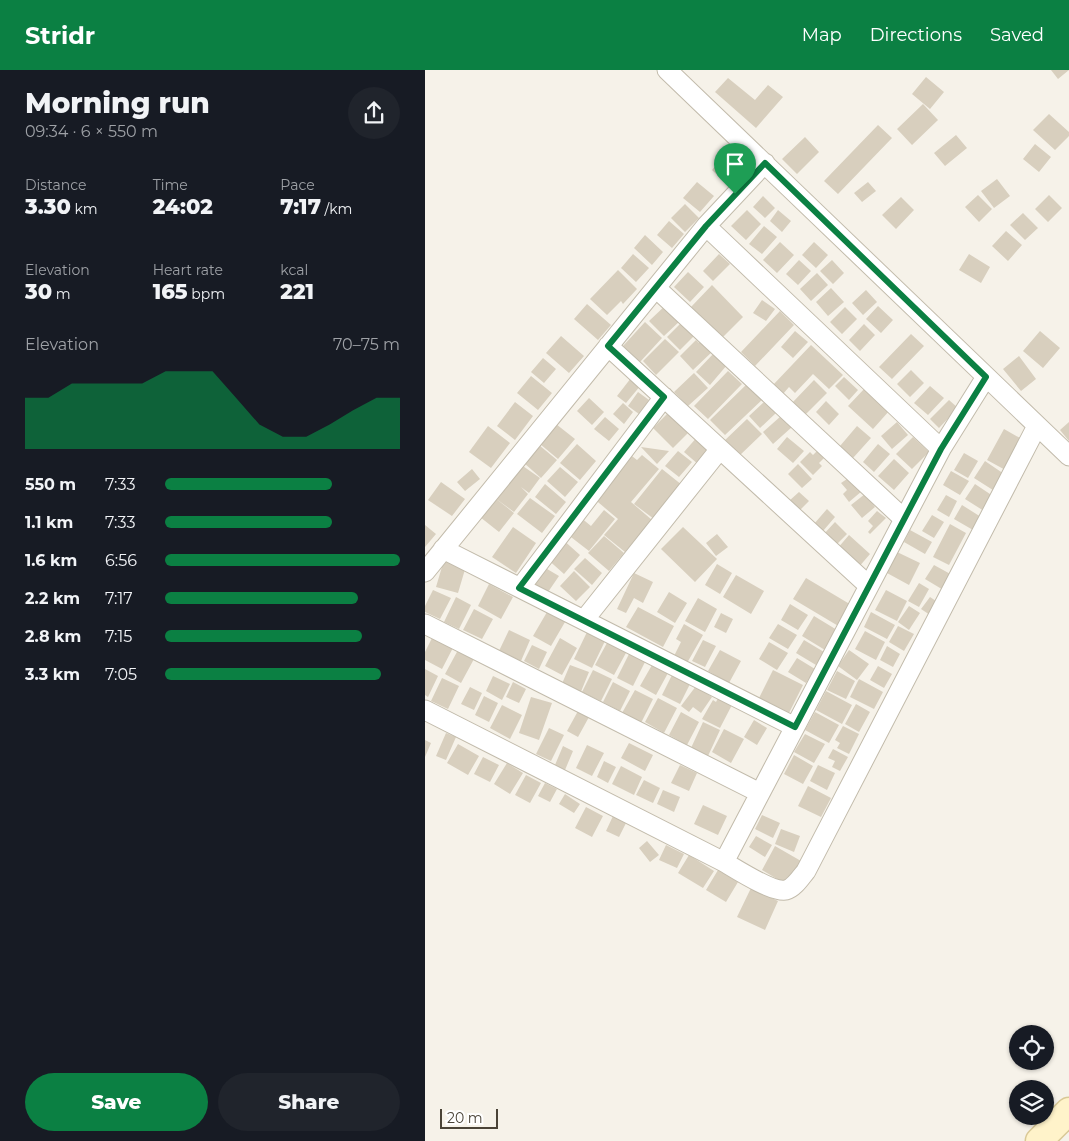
<!DOCTYPE html>
<html lang="en">
<head>
<meta charset="utf-8">
<style>
  body { margin:0; font-family:Montserrat,sans-serif; background:#20242c; color:#f1f3f6; height:100vh; display:flex; flex-direction:column; font-size:19px; white-space:nowrap }
  * { box-sizing:border-box; margin:0 }
  p { font-size:16px; color:#9ea1a6 }
  .icon { flex:none; width:28px; height:28px; fill:none; stroke:currentColor; stroke-width:2; stroke-linecap:round; stroke-linejoin:round }
  .map { position:relative; flex:1; overflow:hidden }
  .sheet { display:flex; flex-direction:column; background:#171b24; width:425px }
  .sheet>* { flex:none }
  .buttons { position:absolute; left:584px; top:955px; display:grid; gap:10px }
  .buttons a { display:grid; place-items:center; width:45px; height:45px; border-radius:50%; background:#171b24; box-shadow:0 1px 4px #0004; font-size:25px }
  .scale { position:absolute; left:15px; bottom:12px; width:58px; box-sizing:border-box; padding-left:5px; border:2px solid #4a4337; border-top:0; font-size:14px; line-height:18px; white-space:nowrap; color:#4a4337; -webkit-text-stroke:4px #fff; paint-order:stroke }
  .pin { position:absolute; display:grid; place-items:center; width:42px; height:42px; color:#fff; margin:-51px -21px; border-radius:50% 50% 50% 0; rotate:-45deg; box-shadow:0 0 5px #0007 }
  .pin .icon { rotate:45deg }
  .round { display:grid; place-items:center; flex:none; width:52px; height:52px; border-radius:26px; background:#20242c }
  .head { display:flex; align-items:center; justify-content:space-between; height:85px; padding:0 25px }
  h1 { font-size:28px; font-weight:800; line-height:38px }
  .metrics { display:grid; grid-template-columns:repeat(3,1fr); gap:8px; height:85px; padding:5px 25px }
  .metrics div { display:grid; align-content:center }
  .metrics b { font-size:21px; font-weight:800 }
  .metrics small { font-size:14px; font-weight:400 }
  .metrics p { font-size:14px }
  .chart { height:140px; padding:10px 25px }
  .chart p { display:flex; justify-content:space-between }
  .chart svg { width:100%; height:90px; margin-top:5px; fill:#0b8043; opacity:.7 }
  .cta { display:flex; gap:10px; margin-top:auto; padding:10px 25px }
  .cta a { flex:1; height:58px; border-radius:30px; background:#0b8043; color:#fff; font-size:20px; font-weight:800; line-height:58px; text-align:center }
  .cta a+a { background:#20242c; color:#f1f3f6 }
  ul { padding:0 25px; list-style:none; font-size:16px }
  li { display:grid; grid-template-columns:80px 60px 1fr; align-items:center; height:38px }
  li i { height:12px; border-radius:6px; background:#0b8043 }
  header { display:flex; align-items:center; gap:30px; box-sizing:border-box; height:70px; padding:0 25px; background:#0b8043; color:#fff }
  header strong { font-size:24px }
  nav { display:flex; gap:28px; margin-inline-start:auto; font-size:18px }
  main { display:flex; flex:1; min-height:0 }
  .map>svg:first-child { display:block }
  .building { fill:#d8cfbe }
  .lines { fill:none; stroke-linecap:round; stroke-linejoin:round }
  .minor-casing { stroke:#c2bbab; stroke-width:21 }
  .secondary-casing { stroke:#d9c896; stroke-width:29 }
  .minor { stroke:#fff; stroke-width:19 }
  .secondary { stroke:#fff3ca; stroke-width:26 }
  .route-casing { stroke:#fff; stroke-width:10 }
  .route { stroke:#0b8043; stroke-width:6 }
</style>
</head>
<body>
<header>
<strong>Stridr</strong>
<nav><a>Map</a><a>Directions</a><a>Saved</a></nav>
</header>
<main>
<section class="sheet">
<div class="head"><div><h1>Morning run</h1><p>09:34 · 6 × 550 m</p></div><a class="round"><svg class="icon" aria-label="share" viewBox="0 0 24 24"><path d="M12 15V3M7 8l5-5 5 5M5 13v7h14v-7"/></svg></a></div>
<div class="metrics">
<div><p>Distance</p><b>3.30<small> km</small></b></div>
<div><p>Time</p><b>24:02</b></div>
<div><p>Pace</p><b>7:17<small> /km</small></b></div>
</div>
<div class="metrics">
<div><p>Elevation</p><b>30<small> m</small></b></div>
<div><p>Heart rate</p><b>165<small> bpm</small></b></div>
<div><p>kcal</p><b>221</b></div>
</div>
<div class="chart"><p><span>Elevation</span>70–75 m</p>
<svg viewBox="0 0 160 44" preserveAspectRatio="none"><path d="M0 44V19L10 19L20 12L30 12L40 12L50 12L60 6L70 6L80 6L90 19L100 32L110 38L120 38L130 32L140 25L150 19L160 19V44z"/></svg>
</div>
<ul>
<li><b>550 m</b>7:33<i style="width:71%"></i></li>
<li><b>1.1 km</b>7:33<i style="width:71%"></i></li>
<li><b>1.6 km</b>6:56<i style="width:100%"></i></li>
<li><b>2.2 km</b>7:17<i style="width:82%"></i></li>
<li><b>2.8 km</b>7:15<i style="width:84%"></i></li>
<li><b>3.3 km</b>7:05<i style="width:92%"></i></li>
</ul>
<div class="cta"><a>Save</a><a>Share</a></div>
</section>
<div class="map">
<svg width="644" height="1071" viewBox="0 0 644 1071">
  <rect width="100%" height="100%" fill="#f6f2e9"/>
  <!-- building -->
  <path class="building" d="M626 0H644L633 9Z
    M501 7 519 22 505 39 487 24Z
    M303 8 330 30 343 15 358 27 331 58 290 22Z
    M498 34 513 50 487 75 472 59Z
    M624 44 644 62V66L630 80 608 60Z
    M453 55 467 68 413 124 399 111Z
    M531 65 542 78 520 96 509 83Z
    M380 67 394 82 372 104 357 89Z
    M610 74 626 87 614 102 598 89Z
    M300 85 318 101 304 116 287 100Z
    M572 109 585 126 569 138 556 121Z
    M272 112 289 126 275 142 258 128Z
    M443 112 451 121 437 132 429 123Z
    M553 125 567 139 554 152 540 137Z
    M624 125 637 138 623 152 610 139Z
    M338 126 350 138 340 148 328 137Z
    M476 127 489 140 471 159 457 145Z
    M260 134 274 148 260 162 246 148Z
    M322 140 336 154 321 170 306 156Z
    M353 140 366 151 357 162 345 151Z
    M598 143 613 158 600 170 585 155Z
    M244 151 259 164 247 178 232 165Z
    M339 156 352 167 337 184 324 174Z
    M581 161 597 175 583 191 567 176Z
    M220 165 238 182 227 195 209 178Z
    M355 172 369 185 352 203 338 190Z
    M389 172 403 185 391 198 377 185Z
    M208 184 224 198 211 212 196 198Z
    M294 184 305 194 288 211 278 201Z
    M544 184 565 197 556 213 534 200Z
    M374 190 386 201 373 215 361 204Z
    M407 190 419 203 408 214 395 201Z
    M193 200 212 219 198 234 196 231 182 245 165 229Z
    M263 202 279 217 265 232 249 217Z
    M392 203 403 215 386 231 375 219Z
    M287 215 318 247 297 268 266 237Z
    M406 218 419 232 403 246 391 232Z
    M441 220 452 232 438 245 427 233Z
    M337 230 350 239 341 251 328 243Z
    M243 233 257 249 239 266 224 251Z
    M162 234 186 255 173 270 149 249Z
    M453 236 468 250 456 263 441 249Z
    M420 237 432 249 417 264 405 252Z
    M355 241 369 255 330 296 316 282Z
    M259 250 272 263 255 280 242 267Z
    M220 252 237 268 215 292 198 276Z
    M439 254 450 265 435 281 424 270Z
    M370 261 383 272 368 288 356 277Z
    M615 261 635 278 618 298 598 281Z
    M486 264 499 276 467 309 454 297Z
    M136 266 159 286 144 303 121 283Z
    M240 269 254 282 231 305 218 291Z
    M271 270 274 273 278 270 289 280 268 300 255 286Z
    M386 275 418 305 404 319 388 304 370 323 364 317 358 324 348 315Z
    M289 283 302 295 285 315 271 302Z
    M594 286 611 309 596 321 578 299Z
    M118 288 131 299 119 313 106 302Z
    M486 300 499 313 485 327 472 314Z
    M303 301 317 314 283 349 269 336Z
    M269 303 283 318 263 336 249 322Z
    M106 306 127 323 113 340 92 323Z
    M419 307 433 320 424 330 410 316Z
    M206 308 216 315 201 333 192 326Z
    M389 310 402 323 379 346 367 333Z
    M324 312 340 327 300 365 285 350Z
    M505 316 519 328 503 345 489 333Z
    M440 318 465 340 448 359 423 336Z
    M213 322 224 330 214 344 203 336Z
    M164 328 179 342 167 355 152 341Z
    M524 330 533 338 514 358 505 349Z
    M340 331 351 343 335 358 324 346Z
    M401 331 414 344 404 355 391 342Z
    M90 332 108 346 90 370 72 356Z
    M198 333 208 342 199 354 188 344Z
    M245 341 265 361 248 378 228 358Z
    M356 346 367 357 348 374 338 362Z
    M180 347 194 359 184 371 169 359Z
    M322 349 337 364 313 387 298 372Z
    M472 352 483 365 467 379 456 366Z
    M644 352V371L635 360Z
    M131 354 150 369 133 389 115 374Z
    M63 356 85 373 66 398 44 382Z
    M432 356 446 368 428 388 415 376Z
    M579 359 595 368 584 402 562 390Z
    M273 366 288 379 274 395 259 382Z
    M362 367 379 381 368 393 352 379Z
    M488 367 504 382 487 399 471 384Z
    M152 374 171 391 155 410 135 393Z
    M453 374 465 384 449 402 438 392Z
    M114 375 132 390 116 408 99 393Z
    M216 377 244 381 232 394Z
    M396 377 403 384 394 393 397 396 388 405 375 392 385 382 388 385Z
    M253 381 267 392 254 407 240 396Z
    M203 383 212 390 217 385 234 399 206 432 227 450 200 482 179 465 193 449 167 427Z
    M539 383 553 391 543 408 529 400Z
    M469 389 484 403 469 420 453 406Z
    M560 391 582 406 571 422 549 408Z
    M95 394 115 408 104 423 96 417 103 424 89 442 70 428Z
    M373 394 387 409 377 418 363 404Z
    M135 397 153 412 140 427 122 411Z
    M47 399 55 409 40 421 32 412Z
    M237 399 257 415 229 449 209 434Z
    M526 401 544 411 535 425 518 415Z
    M425 407 437 421 424 432 418 424 422 420 416 413Z
    M16 412 40 429 27 446 3 430Z
    M120 414 141 432 131 444 110 427Z
    M550 414 568 426 559 441 540 429Z
    M374 422 384 431 374 441 364 431Z
    M440 424 450 437 437 448 426 435Z
    M521 425 532 431 524 447 512 440Z
    M70 428 89 443 74 462 55 447Z
    M105 428 130 446 117 463 92 444Z
    M537 435 556 447 548 460 529 449Z
    M402 439 410 447 398 461 389 454Z
    M179 440 190 449 164 481 142 464 155 447 166 456Z
    M452 441 461 448 445 464 443 462 448 456 443 451Z
    M507 445 519 452 509 468 497 461Z
    M410 452 422 464 409 477 398 465Z
    M525 454 541 463 524 495 508 487Z
    M0 455 11 464 0 477Z
    M88 457 111 473 91 503 67 487Z
    M258 457 292 489 270 512 236 479Z
    M485 460 507 472 500 484 479 472Z
    M292 464 303 477 291 486 281 473Z
    M424 465 445 484 433 498 412 479Z
    M179 466 199 483 184 501 163 483Z
    M136 468 155 485 139 504 120 487Z
    M472 482 495 493 484 515 462 503Z
    M160 488 177 503 167 515 149 499Z
    M19 490 41 496 33 523 11 517Z
    M292 494 307 503 295 524 280 515Z
    M509 495 529 506 520 521 500 509Z
    M117 496 134 506 121 525 105 515Z
    M149 501 165 517 151 531 135 516Z
    M209 503 228 512 218 533 209 528 201 543 192 539Z
    M311 505 339 521 326 544 298 527Z
    M381 508 428 536 415 557 368 529Z
    M494 513 504 519 494 537 483 531Z
    M64 514 88 527 76 549 53 536Z
    M8 520 26 528 15 549 0 542V536Z
    M461 520 482 531 472 551 450 540Z
    M244 522 262 533 250 553 232 542Z
    M31 527 46 535 34 559 19 552Z
    M505 527 517 535 508 547 496 539Z
    M273 528 292 539 280 562 260 551Z
    M365 534 383 545 373 560 356 550Z
    M484 536 495 543 484 560 473 552Z
    M213 537 249 556 238 577 201 557Z
    M49 539 68 549 57 569 38 560Z
    M122 542 140 552 126 576 108 566Z
    M446 542 470 555 462 569 439 557Z
    M296 543 308 549 301 563 289 557Z
    M389 546 412 560 400 580 377 566Z
    M259 554 278 565 262 593 249 586 256 572 251 569Z
    M353 554 372 565 363 579 344 568Z
    M473 556 489 564 479 581 464 572Z
    M84 560 105 570 96 591 74 581Z
    M440 561 460 572 451 590 430 579Z
    M10 562 31 572 17 599 0 590V582Z
    M162 562 180 571 167 598 149 589Z
    M135 568 152 578 137 605 120 596Z
    M278 570 291 576 280 597 267 591Z
    M379 570 399 582 391 595 371 583Z
    M183 571 202 581 189 605 170 595Z
    M344 572 363 583 352 600 334 589Z
    M107 575 122 582 114 599 99 591Z
    M462 576 475 584 468 597 455 590Z
    M33 580 49 589 36 613 20 604Z
    M295 580 316 591 304 613 283 601Z
    M424 580 444 594 432 610 413 596Z
    M205 582 221 590 208 616 192 608Z
    M372 588 390 599 381 613 363 602Z
    M145 595 164 602 155 624 136 616Z
    M227 595 243 603 231 625 215 616Z
    M453 596 467 604 459 618 445 610Z
    M0 599 13 606 3 627 0 625Z
    M168 600 187 609 176 631 157 622Z
    M348 600 378 615 363 645 333 630Z
    M412 601 430 611 421 629 402 620Z
    M247 605 265 614 255 634 237 625Z
    M68 606 85 614 77 630 61 621Z
    M17 608 34 616 23 639 6 631Z
    M434 609 458 622 449 639 425 627Z
    M88 612 101 619 94 633 81 627Z
    M188 612 205 621 195 641 178 632Z
    M271 616 287 627 276 643 268 637 264 642 256 636Z
    M45 617 57 623 49 640 36 634Z
    M210 620 228 629 216 653 197 643Z
    M401 621 427 635 417 654 391 640Z
    M59 626 73 633 64 652 50 645Z
    M294 626 308 633 295 658 277 649 288 630 291 632Z
    M106 627 127 633 114 670 94 663Z
    M233 628 252 638 239 663 220 652Z
    M431 634 445 642 434 662 420 654Z
    M77 635 97 645 85 669 65 658Z
    M153 641 164 647 153 667 142 661Z
    M256 642 274 652 262 675 244 665Z
    M390 642 414 655 404 673 380 660Z
    M329 650 342 658 332 675 319 667Z
    M278 652 295 660 283 686 266 678Z
    M418 656 434 664 424 684 412 678 415 673 410 670Z
    M124 658 139 665 126 691 111 684Z
    M299 659 319 669 306 693 287 682Z
    M21 663 31 667 21 690 11 686Z
    M380 664 400 674 389 693 369 682Z
    M0 670 6 673 0 687Z
    M204 673 228 685 220 701 196 688Z
    M33 674 54 686 43 705 22 693Z
    M162 675 179 683 167 706 151 698Z
    M138 676 148 681 140 700 130 695Z
    M408 679 423 687 415 701 407 697 410 691 403 688Z
    M369 685 388 696 378 714 359 704Z
    M58 687 74 695 65 712 49 704Z
    M179 691 191 697 183 713 172 707Z
    M82 693 98 703 85 724 69 714Z
    M255 695 272 703 264 721 246 713Z
    M393 695 410 703 402 720 385 711Z
    M196 696 217 707 209 725 187 714Z
    M101 705 116 713 105 733 90 725Z
    M219 710 235 718 228 733 211 725Z
    M120 713 132 719 125 732 113 726Z
    M383 716 406 728 396 747 373 736Z
    M238 720 255 727 249 742 232 734Z
    M140 724 155 734 149 743 134 734Z
    M278 735 302 746 293 765 269 754Z
    M161 737 178 746 167 767 150 758Z
    M337 745 355 753 348 768 330 759Z
    M188 746 201 753 194 767 181 761Z
    M356 759 375 766 369 782 350 774Z
    M331 766 347 775 340 787 324 777Z
    M222 771 234 785 225 792 214 778Z
    M241 775 259 784 252 798 234 790Z
    M350 776 376 791 362 815 337 800Z
    M264 785 289 801 278 818 253 803Z
    M293 800 313 812 301 832 281 820Z
    M326 818 353 831 340 860 312 847Z"/>
  <g class="lines">
    <!-- minor casing -->
    <g class="minor-casing">
      <path id="minor" d="M242 0 644 386
        M281 156 516 379
        M231 218 479 449
        M183 276 444 516
        M18 479 370 657
        M0 502 281 156 340 93
        M95 518 239 327
        M159 550 295 379
        M0 554 335 723
        M0 640 299 792 516 379 561 307
        M299 792C311 799 348 823 361 820 369 818 376 807 381 801L612 356"/>
    </g>
    <!-- secondary casing -->
    <g class="secondary-casing">
      <path id="secondary" d="M614 1071 644 1041"/>
    </g>
    <!-- minor -->
    <use href="#minor" class="minor"/>
    <!-- secondary -->
    <use href="#secondary" class="secondary"/>
  </g>
  <g class="lines">
    <!-- route casing -->
    <g class="route-casing">
      <path id="route" d="M340 93 561 307 516 379 370 657 94 518 239 327 183 276 281 156Z"/>
    </g>
    <!-- route -->
    <use href="#route" class="route"/>
  </g>
</svg>
<div class="buttons">
<a><svg class="icon" aria-label="locate" viewBox="0 0 24 24"><circle cx="12" cy="12" r="6"/><path d="M12 2v4M12 18v4M2 12h4M18 12h4"/></svg></a>
<a><svg class="icon" aria-label="layers" viewBox="0 0 24 24"><path d="M12 4l9 5-9 5-9-5zM3 14l9 5 9-5"/></svg></a>
</div>
<div class="scale">20 m</div>
<div class="pin" style="left:310px;top:124px;background:#1e9e55"><svg class="icon" aria-label="arrive" viewBox="0 0 24 24"><path d="M6 21V4h12l-3 4 3 4H6"/></svg></div>
</div>
</main>
</body>
</html>
